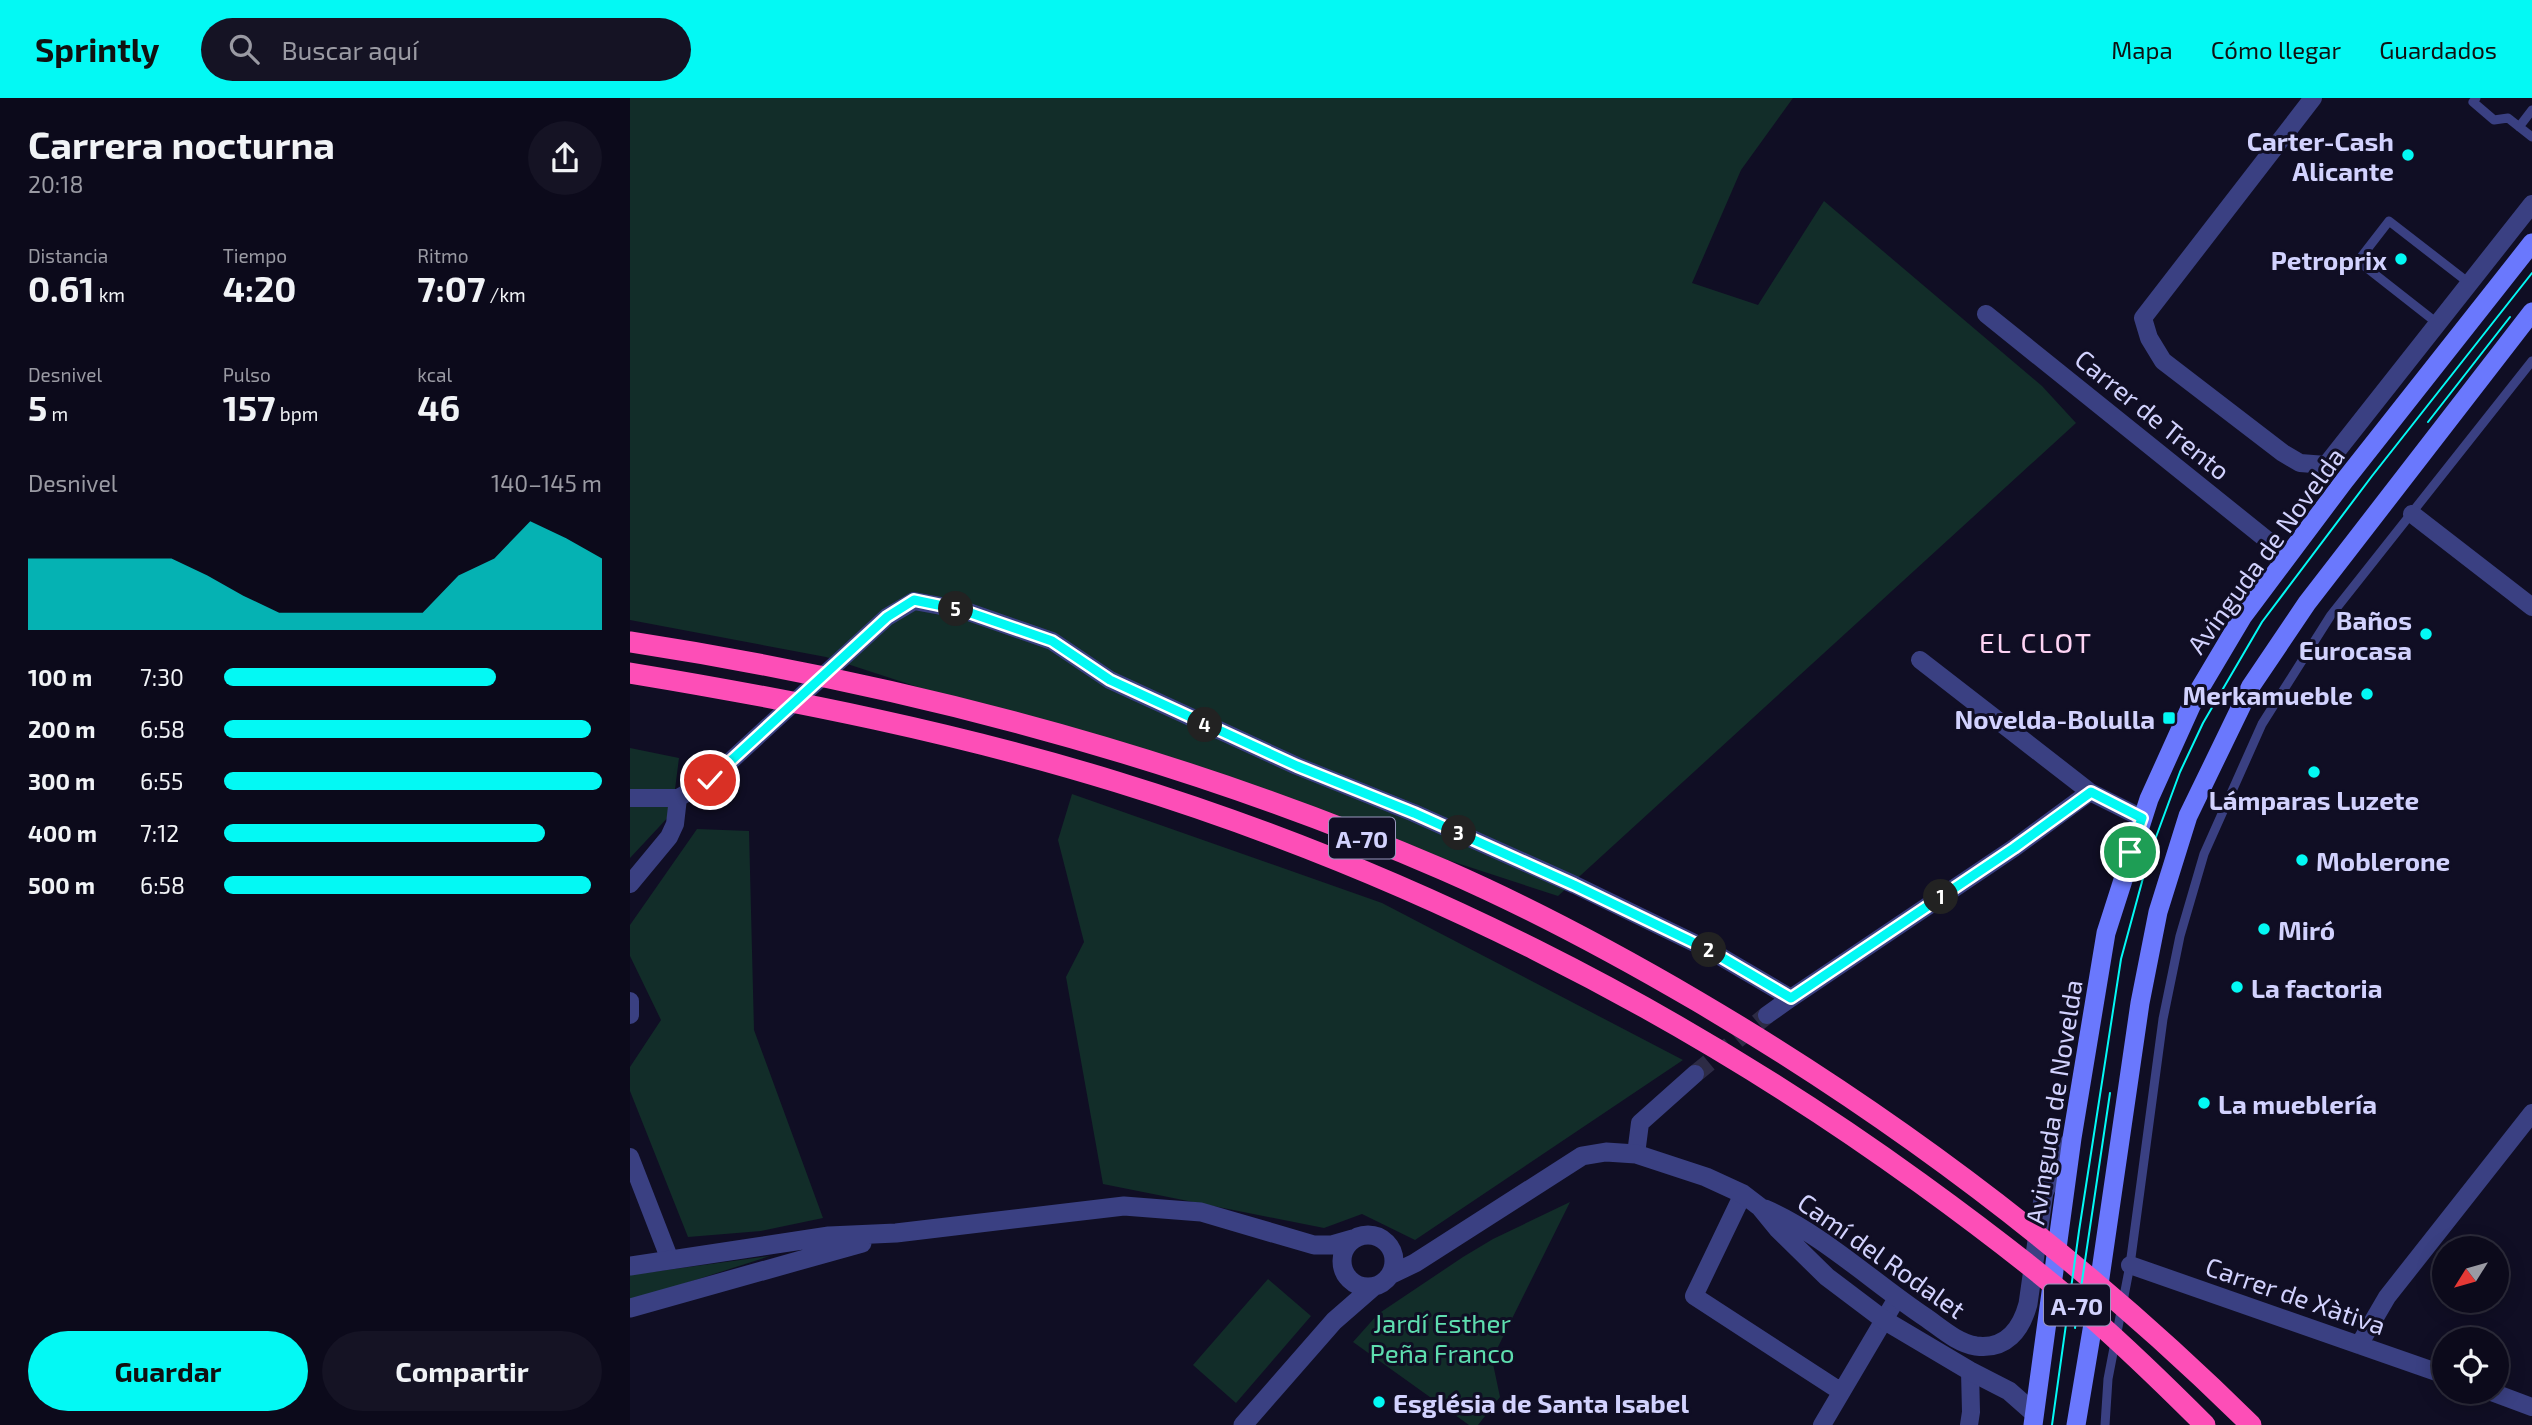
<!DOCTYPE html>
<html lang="es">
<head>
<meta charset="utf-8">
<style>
  body { margin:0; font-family:"Exo 2",sans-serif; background:#151324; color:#f1f3f6; height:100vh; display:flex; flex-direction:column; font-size:26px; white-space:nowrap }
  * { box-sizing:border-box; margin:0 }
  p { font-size:23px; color:#9a9aa3 }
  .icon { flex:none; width:38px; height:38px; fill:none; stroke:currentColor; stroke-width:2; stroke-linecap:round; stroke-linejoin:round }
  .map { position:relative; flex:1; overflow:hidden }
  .details { display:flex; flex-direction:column; background:#0c0a1b; width:630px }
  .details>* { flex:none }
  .needle { width:46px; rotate:233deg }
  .buttons { position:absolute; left:1802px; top:1138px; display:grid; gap:14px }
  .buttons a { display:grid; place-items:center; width:77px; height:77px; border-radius:50%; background:#0c0a1b; box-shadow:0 4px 18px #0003,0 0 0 2px #2c2b3a; font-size:35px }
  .pin { position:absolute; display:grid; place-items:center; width:60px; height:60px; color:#fff; margin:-30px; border:4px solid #fff; border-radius:50%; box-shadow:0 2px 7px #0007 }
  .km { position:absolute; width:35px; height:35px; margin:-18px; border-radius:50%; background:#222; color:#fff; font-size:19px; line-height:35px; text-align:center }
  .round { display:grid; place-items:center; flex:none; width:74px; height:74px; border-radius:37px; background:#151324 }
  .summary { display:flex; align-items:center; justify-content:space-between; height:119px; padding:0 28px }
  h1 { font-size:38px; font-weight:700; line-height:52px }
  .metrics { display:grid; grid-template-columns:repeat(3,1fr); gap:10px; height:119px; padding:7px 28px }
  .metrics div { display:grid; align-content:center }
  .metrics b { font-size:35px; font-weight:700 }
  .metrics small { font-size:19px; font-weight:400 }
  .metrics p { font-size:19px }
  .chart { height:196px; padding:14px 28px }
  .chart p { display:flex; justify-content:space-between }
  .chart svg { width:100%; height:126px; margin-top:7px; fill:#03f9f4; opacity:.7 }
  .button { display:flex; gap:14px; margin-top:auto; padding:14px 28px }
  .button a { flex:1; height:80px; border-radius:42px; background:#03f9f4; color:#111; font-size:28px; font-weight:700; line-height:80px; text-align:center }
  .button a+a { background:#151324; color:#f1f3f6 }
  ul { padding:0 28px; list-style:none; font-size:23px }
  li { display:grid; grid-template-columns:112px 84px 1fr; align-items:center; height:52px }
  li i { height:18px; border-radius:9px; background:#03f9f4 }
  header { display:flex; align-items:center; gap:42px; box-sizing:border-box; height:98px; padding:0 35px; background:#03f9f4; color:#111 }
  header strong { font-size:33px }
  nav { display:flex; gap:38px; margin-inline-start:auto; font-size:24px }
  .search { width:490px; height:63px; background:#151324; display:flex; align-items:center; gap:18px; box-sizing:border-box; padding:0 24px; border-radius:38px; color:#9a9aa3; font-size:26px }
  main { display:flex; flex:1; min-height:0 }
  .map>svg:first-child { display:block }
  .green { fill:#122d29 }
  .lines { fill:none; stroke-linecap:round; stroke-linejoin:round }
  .minor-tunnel { stroke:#2d2b45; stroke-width:18; stroke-dasharray:18 9; stroke-linecap:butt }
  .service { stroke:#3a4082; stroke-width:9 }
  .minor { stroke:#3a4082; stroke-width:18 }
  .tertiary { stroke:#3a4082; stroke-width:19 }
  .secondary { stroke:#6a78fd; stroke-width:19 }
  .motorway { stroke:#fd4eb7; stroke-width:21 }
  .tram { stroke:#03f9f4; stroke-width:2 }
  .route-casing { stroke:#fff; stroke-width:14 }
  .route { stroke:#03f9f4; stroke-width:9 }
  .poi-dot { fill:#03f9f4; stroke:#100e24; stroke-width:2.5 }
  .labels { text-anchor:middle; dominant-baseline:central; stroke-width:6; stroke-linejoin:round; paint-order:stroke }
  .shield { fill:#100e24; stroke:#9897bd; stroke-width:2 }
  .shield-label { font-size:24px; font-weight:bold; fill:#d2d2fe }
  .poi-label { font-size:26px; font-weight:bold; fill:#d2d2fe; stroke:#100e24; text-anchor:end }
  .street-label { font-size:26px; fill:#d2d2fe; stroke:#100e24 }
  .park-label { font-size:26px; fill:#5edeaf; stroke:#100e24 }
  .neighbourhood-label { font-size:28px; letter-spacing:2px; fill:#fed4f4; stroke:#100e24 }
</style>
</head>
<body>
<header>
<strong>Sprintly</strong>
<div class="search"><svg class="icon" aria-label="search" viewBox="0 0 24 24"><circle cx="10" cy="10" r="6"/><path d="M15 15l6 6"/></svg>Buscar aquí</div>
<nav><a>Mapa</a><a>Cómo llegar</a><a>Guardados</a></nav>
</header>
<main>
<section class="details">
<div class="summary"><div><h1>Carrera nocturna</h1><p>20:18</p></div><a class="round"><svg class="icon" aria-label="share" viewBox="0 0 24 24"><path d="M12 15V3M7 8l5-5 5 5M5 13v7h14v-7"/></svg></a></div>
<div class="metrics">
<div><p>Distancia</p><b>0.61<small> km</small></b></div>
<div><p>Tiempo</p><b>4:20</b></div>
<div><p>Ritmo</p><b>7:07<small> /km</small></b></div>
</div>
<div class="metrics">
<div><p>Desnivel</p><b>5<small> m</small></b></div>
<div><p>Pulso</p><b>157<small> bpm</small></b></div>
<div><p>kcal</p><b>46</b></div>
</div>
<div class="chart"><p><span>Desnivel</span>140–145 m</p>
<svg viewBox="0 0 160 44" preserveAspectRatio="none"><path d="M0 44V19L10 19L20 19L30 19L40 19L50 25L60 32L70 38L80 38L90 38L100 38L110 38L120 25L130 19L140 6L150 12L160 19V44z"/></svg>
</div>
<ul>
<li><b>100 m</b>7:30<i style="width:72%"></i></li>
<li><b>200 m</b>6:58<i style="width:97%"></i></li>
<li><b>300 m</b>6:55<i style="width:100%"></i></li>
<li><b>400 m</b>7:12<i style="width:85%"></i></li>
<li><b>500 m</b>6:58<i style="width:97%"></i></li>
</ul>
<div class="button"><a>Guardar</a><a>Compartir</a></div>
</section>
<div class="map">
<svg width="1902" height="1327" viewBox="0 0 1902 1327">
  <rect width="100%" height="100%" fill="#100e24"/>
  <!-- green -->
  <path class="green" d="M0 0H1163L1111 72 1062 185 1128 207 1194 103 1412 288 1446 325 928 798 196 559 0 522Z
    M0 650 49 660 42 715 0 760Z
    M442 696 752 805 1053 962 785 1142 732 1116 694 1130 473 1086 436 879 454 844 428 742Z
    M67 731 119 733 124 932 193 1120 131 1133 58 1139 0 993V969L31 922 0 858V827Z
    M940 1104 862 1261 870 1299 848 1327H839L723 1244 748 1216 833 1159 863 1141Z
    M140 1158 0 1203V1177Z
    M638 1181 681 1218 606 1305 563 1267Z"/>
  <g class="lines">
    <!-- minor-tunnel -->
    <path class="minor-tunnel" d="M1065 976 1137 917"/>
    <!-- service -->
    <path class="service" d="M1846 0 1843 4 1864 22 1878 20 1902 39
      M1889 29 1902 12
      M1807 225 1728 163 1759 123 1839 185
      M1475 1327 1478 1281 1500 1167 1533 921 1550 838 1574 756 1632 626 1701 517 1902 263"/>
    <!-- minor -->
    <path class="minor" d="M1683 0 1513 220 1519 240 1533 263 1653 355 1670 365 1696 367 1902 106
      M1356 216 1657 458
      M1782 416 1902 509
      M1290 562 1460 694 1512 720
      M0 700H48L80 682 257 519 284 503 333 512 422 543 480 582 667 668 784 715 945 787 1081 853 1161 900 1137 917
      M0 786 39 739 45 726 48 700
      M1161 900 1384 750 1460 694
      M0 903V917
      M1006 1056 1010 1025 1065 976
      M0 1059 40 1162
      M1113 1096 1064 1198 1210 1293
      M1500 1167 1815 1277
      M1729 1247 1757 1199 1902 1015
      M1859 1293 1902 1309
      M1192 1327 1267 1200
      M1339 1327 1341 1314 1340 1273"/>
    <!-- tertiary -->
    <path class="tertiary" d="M1135 1111C1191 1135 1244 1185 1295 1219 1311 1230 1327 1245 1346 1248 1376 1252 1391 1232 1398 1206L1414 1094 1440 1044
      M712 1163a26 26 0 1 1 52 0a26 26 0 1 1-52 0Z
      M0 1168 199 1138 266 1135 494 1108 571 1114 684 1147H702L723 1141
      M760 1177 785 1165 952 1058 976 1054 1006 1056 1076 1079 1113 1096 1130 1109 1148 1131 1197 1179 1254 1222 1340 1273 1379 1293 1404 1315
      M0 1210 232 1145
      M613 1327 704 1223 743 1189"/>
    <!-- secondary -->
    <path class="secondary" d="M1403 1327 1442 1040 1476 835 1519 701 1566 597 1613 518 1715 382 1902 145
      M1446 1327 1465 1214 1510 905 1528 814 1558 718 1621 588 1677 505 1902 214"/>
    <!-- motorway -->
    <path class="motorway" d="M0 544C279 587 555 660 814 772 901 810 985 855 1067 903 1271 1023 1453 1161 1621 1327
      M0 575C164 602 328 635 487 684 774 772 1047 909 1290 1085 1348 1127 1405 1170 1459 1217 1499 1252 1537 1289 1575 1327"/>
    <!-- tram -->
    <path class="tram" d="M1798 324 1880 219
      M1445 1230 1480 995
      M1422 1327 1449 1133 1491 861 1519 758 1550 674 1573 625 1632 524 1742 378 1902 175"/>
  </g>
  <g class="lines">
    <!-- route casing -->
    <g class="route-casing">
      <path id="route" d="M80 682 257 519 284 502 332 512 422 543 480 582 667 668 784 715 944 787 1081 853 1161 900 1384 750 1461 694 1512 720 1500 754"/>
    </g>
    <!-- route -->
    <use href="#route" class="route"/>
  </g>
  <!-- markers -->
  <g class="poi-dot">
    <circle cx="1778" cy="57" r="7"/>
    <circle cx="1771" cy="161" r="7"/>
    <circle cx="1796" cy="536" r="7"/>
    <circle cx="1737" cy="596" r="7"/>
    <rect x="1532" y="613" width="14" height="14" rx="3.5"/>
    <circle cx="1684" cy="674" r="7"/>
    <circle cx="1672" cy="762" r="7"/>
    <circle cx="1634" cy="831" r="7"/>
    <circle cx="1607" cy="889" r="7"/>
    <circle cx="1574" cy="1005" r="7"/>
    <circle cx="749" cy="1304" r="7"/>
  </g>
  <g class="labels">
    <!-- shield labels -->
    <g class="shield">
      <rect x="699" y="719.5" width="66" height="41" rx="5"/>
      <rect x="1414" y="1186.5" width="66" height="41" rx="5"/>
    </g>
    <g class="shield-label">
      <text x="732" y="740">A-70</text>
      <text x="1447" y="1207">A-70</text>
    </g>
    <!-- poi labels -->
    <g class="poi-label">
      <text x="1764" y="42">Carter-Cash<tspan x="1764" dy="30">Alicante</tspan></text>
      <text x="1757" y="161">Petroprix</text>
      <text x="1782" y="521">Baños<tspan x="1782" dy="30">Eurocasa</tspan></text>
      <text x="1723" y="596">Merkamueble</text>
      <text x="1525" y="620">Novelda-Bolulla</text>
      <text x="1684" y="701" text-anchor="middle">Lámparas Luzete</text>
      <text x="1686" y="762" text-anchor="start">Moblerone</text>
      <text x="1648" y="831" text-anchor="start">Miró</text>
      <text x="1621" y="889" text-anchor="start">La factoria</text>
      <text x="1588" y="1005" text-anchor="start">La mueblería</text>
      <text x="763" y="1304" text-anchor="start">Església de Santa Isabel</text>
    </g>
    <!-- street labels -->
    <g class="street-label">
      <text transform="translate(1523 316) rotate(39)">Carrer de Trento</text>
      <text transform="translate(1635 452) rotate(-54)">Avinguda de Novelda</text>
      <text transform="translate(1423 1004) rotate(-81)">Avinguda de Novelda</text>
      <text transform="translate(1252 1157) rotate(35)">Camí del Rodalet</text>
      <text transform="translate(1666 1197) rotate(19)">Carrer de Xàtiva</text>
    </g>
    <!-- park labels -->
    <g class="park-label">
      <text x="812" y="1224">Jardí Esther<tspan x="812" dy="30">Peña Franco</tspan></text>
    </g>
    <!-- neighbourhood labels -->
    <g class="neighbourhood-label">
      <text x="1406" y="544">EL CLOT</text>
    </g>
  </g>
</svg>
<div class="buttons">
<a><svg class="needle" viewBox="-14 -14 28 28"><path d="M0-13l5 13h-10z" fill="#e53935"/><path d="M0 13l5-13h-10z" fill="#9a9aa3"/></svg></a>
<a><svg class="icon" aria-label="locate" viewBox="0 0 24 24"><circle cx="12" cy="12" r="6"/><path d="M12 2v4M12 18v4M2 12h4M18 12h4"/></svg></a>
</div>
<div class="pin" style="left:1500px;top:754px;background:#1e9e55"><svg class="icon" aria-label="arrive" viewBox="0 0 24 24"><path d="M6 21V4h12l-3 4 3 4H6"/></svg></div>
<div class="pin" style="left:80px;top:682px;background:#d93025"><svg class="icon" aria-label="check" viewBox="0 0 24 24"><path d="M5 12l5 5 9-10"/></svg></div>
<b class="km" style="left:1311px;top:799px">1</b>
<b class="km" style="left:1079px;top:852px">2</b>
<b class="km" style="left:829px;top:735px">3</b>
<b class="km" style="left:575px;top:627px">4</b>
<b class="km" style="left:326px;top:511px">5</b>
</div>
</main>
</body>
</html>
